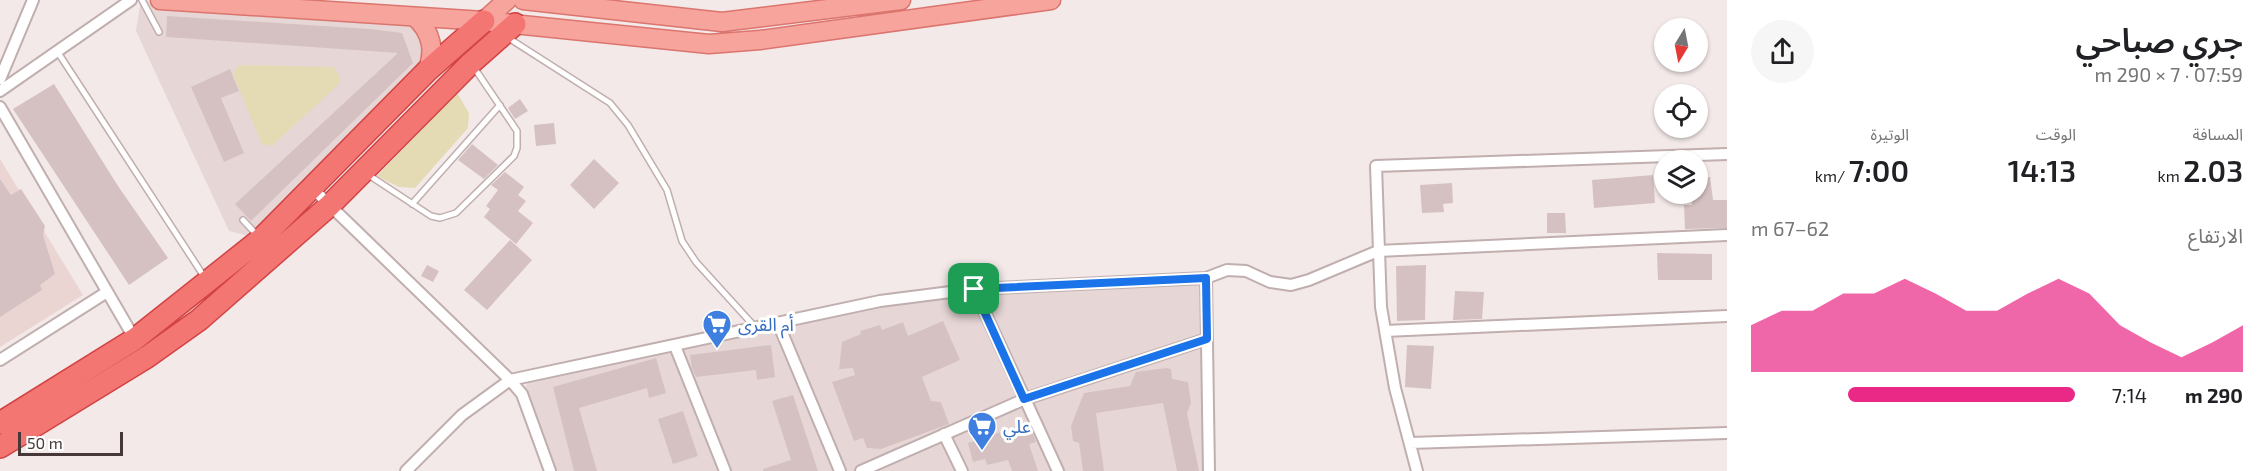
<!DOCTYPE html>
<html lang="ar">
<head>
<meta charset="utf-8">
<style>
  body { margin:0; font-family:"Exo 2","Noto Sans Arabic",sans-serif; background:#f6f6f6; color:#202124; direction:rtl; height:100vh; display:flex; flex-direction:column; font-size:22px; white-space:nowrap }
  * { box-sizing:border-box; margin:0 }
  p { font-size:20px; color:#757577 }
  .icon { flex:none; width:33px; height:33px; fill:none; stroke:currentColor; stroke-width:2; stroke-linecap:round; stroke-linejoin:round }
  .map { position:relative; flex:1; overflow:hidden; direction:ltr }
  .details { display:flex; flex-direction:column; background:#fff; width:540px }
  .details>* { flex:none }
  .needle { width:39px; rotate:190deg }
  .buttons { position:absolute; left:1654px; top:18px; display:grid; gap:12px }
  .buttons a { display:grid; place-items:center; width:54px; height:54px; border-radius:50%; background:#fff; box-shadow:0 2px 4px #0004; font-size:30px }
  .scale { position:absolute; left:18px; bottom:15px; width:105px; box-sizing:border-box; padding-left:6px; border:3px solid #463738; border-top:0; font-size:16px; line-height:21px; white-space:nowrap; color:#463738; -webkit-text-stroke:4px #fff; paint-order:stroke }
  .pin { position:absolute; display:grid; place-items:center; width:51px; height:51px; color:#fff; margin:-26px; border-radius:12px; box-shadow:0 3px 9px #0006 }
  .round { display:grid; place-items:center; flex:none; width:63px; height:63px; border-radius:32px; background:#f6f6f6 }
  .summary { display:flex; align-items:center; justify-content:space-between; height:102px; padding:0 24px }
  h1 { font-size:33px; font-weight:600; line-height:45px }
  .metrics { display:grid; grid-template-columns:repeat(3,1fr); gap:9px; height:102px; padding:6px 24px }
  .metrics div { display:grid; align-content:center }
  .metrics b { font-size:30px; font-weight:600 }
  .metrics small { font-size:16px; font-weight:400 }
  .metrics p { font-size:16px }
  .chart { height:168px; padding:12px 24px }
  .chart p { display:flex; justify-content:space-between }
  .chart svg { width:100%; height:108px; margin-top:6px; fill:#ea2886; opacity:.7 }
  ul { padding:0 24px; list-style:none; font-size:20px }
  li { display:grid; grid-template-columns:96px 72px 1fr; align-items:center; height:45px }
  li i { height:15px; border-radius:8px; background:#ea2886 }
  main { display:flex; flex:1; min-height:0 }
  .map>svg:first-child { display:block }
  .residential { fill:#e6d7d6 }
  .education { fill:#ebd5d3 }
  .green { fill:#e4dbb4 }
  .building { fill:#d6c1c2 }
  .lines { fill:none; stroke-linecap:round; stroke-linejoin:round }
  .lane-casing { stroke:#c0afae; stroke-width:8 }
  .street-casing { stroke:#c0afae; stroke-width:14 }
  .primary-casing { stroke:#db756e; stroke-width:21 }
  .highway-casing { stroke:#d24344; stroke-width:24 }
  .lane { stroke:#fff; stroke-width:5 }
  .street { stroke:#fff; stroke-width:10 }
  .primary { stroke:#f7a49d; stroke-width:18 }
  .highway { stroke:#f37673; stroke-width:21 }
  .route-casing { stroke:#fff; stroke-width:12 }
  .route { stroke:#1a73e8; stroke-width:8 }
  .labels { text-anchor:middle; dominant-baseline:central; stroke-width:6; stroke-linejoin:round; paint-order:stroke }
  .shop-label { font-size:18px; fill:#366cbe; stroke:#fff; text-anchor:start }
</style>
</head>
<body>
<main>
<section class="details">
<div class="summary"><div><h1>جري صباحي</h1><p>07:59 · 7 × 290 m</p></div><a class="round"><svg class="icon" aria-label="share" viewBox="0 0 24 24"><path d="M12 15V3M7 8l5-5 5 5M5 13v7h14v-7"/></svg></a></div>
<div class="metrics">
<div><p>المسافة</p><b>2.03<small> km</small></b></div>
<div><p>الوقت</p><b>14:13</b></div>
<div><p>الوتيرة</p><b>7:00<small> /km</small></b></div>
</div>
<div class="chart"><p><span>الارتفاع</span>62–67 m</p>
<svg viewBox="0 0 160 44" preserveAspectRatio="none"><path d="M0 44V25L10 19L20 19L30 12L40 12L50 6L60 12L70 19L80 19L90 12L100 6L110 12L120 25L130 32L140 38L150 32L160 25V44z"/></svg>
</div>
<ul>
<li><b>290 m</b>7:14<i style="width:70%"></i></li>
</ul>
</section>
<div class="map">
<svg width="1727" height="471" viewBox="0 0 1727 471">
  <rect width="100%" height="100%" fill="#f3e9e8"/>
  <!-- residential -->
  <path class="residential" d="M141 0 415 17 432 51 261 239 229 231 136 31Z
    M1199 284 1206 471H550L522 394 531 376 880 301 974 289Z"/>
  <!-- education -->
  <path class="education" d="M0 159 83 295 0 347Z"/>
  <!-- green -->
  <path class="green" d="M238 65 334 67 341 79 338 85 272 146 262 144 233 74Z
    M457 93 469 113 468 128 415 188 399 187 377 176Z"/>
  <!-- building -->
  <path class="building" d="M167 16 370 29 402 33 413 63 251 221 235 204 398 53 166 37Z
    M230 69 239 91 221 98 244 153 224 162 191 87Z
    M54 84 118 186 168 258 129 285 13 109Z
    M520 99 528 111 515 119 508 108Z
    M554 123 556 144 536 146 534 125Z
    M472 144 498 165 484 179 458 160Z
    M594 159 619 183 594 209 570 185Z
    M505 172 524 187 518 195 526 201 518 211 533 223 516 244 484 217 490 209 486 206 498 190 491 185Z
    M1653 175 1655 203 1594 208 1592 180Z
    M1710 177 1713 200H1727V228L1685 229 1684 205H1692L1691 194H1698V178Z
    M0 179 11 195 21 189 45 226 43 235 55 274 40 285 42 290 0 317Z
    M1452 183 1453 203 1443 204 1444 212 1422 213 1420 185Z
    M1547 213H1565L1566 233H1547Z
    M510 240 532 260 487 310 464 290Z
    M1657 253 1712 254V280H1658Z
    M427 265 439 271 433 282 421 276Z
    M1426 265 1425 320 1397 321 1396 266Z
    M1455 291 1484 292 1482 319 1453 320Z
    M943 321 960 360 922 377 931 401 941 402 949 424 881 449 867 448 863 438 854 441 832 382 855 375 853 368 839 369 842 342 861 334 860 331 880 325 882 330 903 322 908 336Z
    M771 345 775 377 757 380 756 370 696 377 692 368 690 355Z
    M1407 345 1434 346 1431 389 1405 387Z
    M656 358 666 393 649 398 647 388 579 408 597 471H574L553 387Z
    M1166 368 1171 369 1172 379 1188 382 1191 403 1187 413 1199 471H1177L1163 403 1096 413 1104 471H1083L1079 443 1073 441 1071 426 1084 393 1130 386 1136 372Z
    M793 395 818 471H763V469L791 460 772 401Z
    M683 411 698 456 673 464 658 419Z
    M1018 426 1019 431 1030 427 1036 442 1029 444 1038 471H1012L1008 460 987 465 985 459 973 462 968 443Z"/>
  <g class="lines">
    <!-- lane casing -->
    <g class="lane-casing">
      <path id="lane" d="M142 0 159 32
        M507 37 610 103 628 125 667 190 682 241 696 262 755 327
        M57 51 205 278
        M367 174 431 216 440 218 456 213 514 156 517 148V131L473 66
        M412 204 500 105
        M243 220 258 236"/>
    </g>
    <!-- street casing -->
    <g class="street-casing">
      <path id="street" d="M0 79 33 0
        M0 91 131 0
        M0 107 137 343
        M312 188 510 380 462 415 406 471
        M1206 278 1209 471
        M778 323 840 471
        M1385 331 1727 316
        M675 346 725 471
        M0 360 107 292
        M944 434 962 471
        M1410 443 1727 433
        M550 471 522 394 510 380 880 301 974 289 1206 278 1227 270 1246 271 1270 282 1291 285 1309 280 1378 251 1727 235
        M861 471 1025 399 974 289
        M1058 471 1025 399 1207 339
        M1417 471 1395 388 1381 307 1376 166 1727 154"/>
    </g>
    <!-- primary casing -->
    <g class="primary-casing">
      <path id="primary" d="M160 0 484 21 709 44 760 40 1051 0
        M523 0 722 22 901 0
        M415 17C431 31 436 51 427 71
        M484 21 507 0"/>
    </g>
    <!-- highway casing -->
    <g class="highway-casing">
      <path id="highway" d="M0 423 135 339 261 239 427 71 484 21
        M0 447 147 357 199 320 329 206 471 63 515 24"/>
    </g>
    <!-- lane -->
    <use href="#lane" class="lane"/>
    <!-- street -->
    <use href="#street" class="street"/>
    <!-- primary -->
    <use href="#primary" class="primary"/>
    <!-- highway -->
    <use href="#highway" class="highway"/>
  </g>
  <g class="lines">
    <!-- route casing -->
    <g class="route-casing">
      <path id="route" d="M1206 278 1207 339 1024 399 974 289Z"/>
    </g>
    <!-- route -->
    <use href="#route" class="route"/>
  </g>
  <!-- icons -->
  <defs>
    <g id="supermarket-pin" transform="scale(1.5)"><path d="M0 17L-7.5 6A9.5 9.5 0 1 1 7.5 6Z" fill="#3f7fe0" stroke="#fff"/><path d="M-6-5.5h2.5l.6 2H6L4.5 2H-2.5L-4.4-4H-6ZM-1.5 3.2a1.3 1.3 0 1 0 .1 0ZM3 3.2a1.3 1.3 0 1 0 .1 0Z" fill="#fff"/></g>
  </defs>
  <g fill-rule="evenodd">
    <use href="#supermarket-pin" x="717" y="324"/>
    <use href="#supermarket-pin" x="982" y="426"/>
  </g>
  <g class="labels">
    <!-- shop labels -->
    <g class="shop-label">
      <text x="738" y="324">أم القرى</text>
      <text x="1003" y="426">علي</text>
    </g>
  </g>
</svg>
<div class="buttons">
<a><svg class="needle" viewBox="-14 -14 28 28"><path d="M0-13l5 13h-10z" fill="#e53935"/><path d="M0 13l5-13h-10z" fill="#757577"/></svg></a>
<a><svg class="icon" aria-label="locate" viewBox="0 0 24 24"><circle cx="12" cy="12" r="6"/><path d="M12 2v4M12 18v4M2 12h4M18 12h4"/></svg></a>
<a><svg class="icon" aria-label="layers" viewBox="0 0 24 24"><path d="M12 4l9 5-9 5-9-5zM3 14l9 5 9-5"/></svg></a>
</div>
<div class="scale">50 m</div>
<div class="pin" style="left:974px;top:289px;background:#1e9e55"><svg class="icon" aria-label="arrive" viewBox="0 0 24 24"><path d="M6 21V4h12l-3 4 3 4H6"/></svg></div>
</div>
</main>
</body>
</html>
